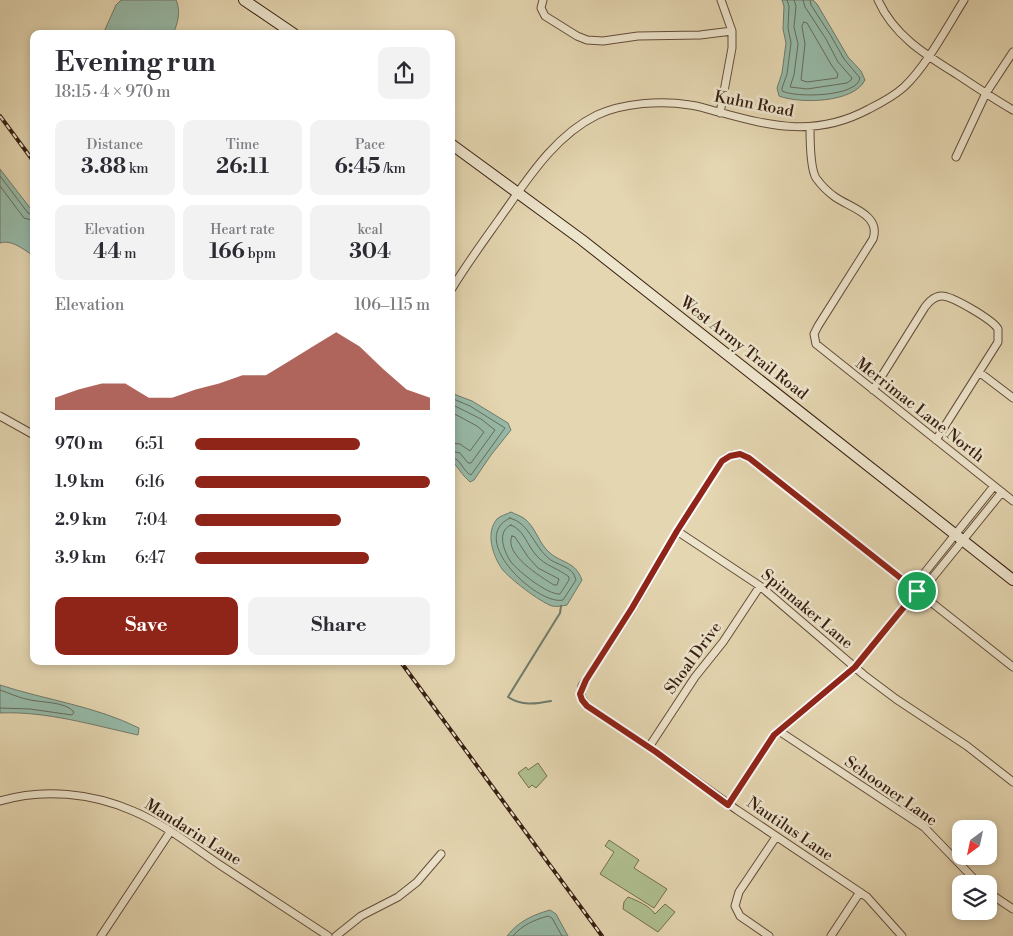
<!DOCTYPE html>
<html lang="en">
<head>
<meta charset="utf-8">
<style>
  body { margin:0; font-family:"Libre Bodoni",serif; background:#f2f2f3; color:#2b2b33; height:100vh; display:flex; flex-direction:column; font-size:19px; white-space:nowrap }
  * { box-sizing:border-box; margin:0 }
  p { font-size:16px; color:#7c7c81 }
  .icon { flex:none; width:28px; height:28px; fill:none; stroke:currentColor; stroke-width:2; stroke-linecap:round; stroke-linejoin:round }
  .map { position:relative; flex:1; overflow:hidden }
  .sheet { position:absolute; left:30px; top:30px; width:425px; height:635px; display:flex; flex-direction:column; background:#fff; border-radius:10px; box-shadow:0 2px 8px #0003 }
  .sheet>* { flex:none }
  .needle { width:32px; rotate:213deg }
  .tools { position:absolute; left:952px; top:820px; display:grid; gap:10px }
  .tools a { display:grid; place-items:center; width:45px; height:45px; border-radius:10px; background:#fff; box-shadow:0 2px 8px #0003; font-size:25px }
  .pin { position:absolute; display:grid; place-items:center; width:42px; height:42px; color:#fff; margin:-21px; border:2px solid #fff; border-radius:50%; box-shadow:0 1px 5px #0007 }
  .round { display:grid; place-items:center; flex:none; width:52px; height:52px; border-radius:10px; background:#f2f2f3 }
  .headline { display:flex; align-items:center; justify-content:space-between; height:85px; padding:0 25px }
  h1 { font-size:28px; font-weight:700; line-height:38px }
  .figures { display:grid; grid-template-columns:repeat(3,1fr); gap:8px; height:85px; padding:5px 25px }
  .figures div { display:grid; align-content:center; border-radius:10px; background:#f2f2f3; text-align:center }
  .figures b { font-size:21px; font-weight:700 }
  .figures small { font-size:14px; font-weight:400 }
  .figures p { font-size:14px }
  .chart { height:140px; padding:10px 25px }
  .chart p { display:flex; justify-content:space-between }
  .chart svg { width:100%; height:90px; margin-top:5px; fill:#8f2418; opacity:.7 }
  .primary-button { display:flex; gap:10px; margin-top:auto; padding:10px 25px }
  .primary-button a { flex:1; height:58px; border-radius:10px; background:#8f2418; color:#fff; font-size:20px; font-weight:700; line-height:58px; text-align:center }
  .primary-button a+a { background:#f2f2f3; color:#2b2b33 }
  ul { padding:0 25px; list-style:none; font-size:16px }
  li { display:grid; grid-template-columns:80px 60px 1fr; align-items:center; height:38px }
  li i { height:12px; border-radius:6px; background:#8f2418 }
  .map>svg:first-child { display:block }
  .green { fill:#afbf8f; stroke:#746f50 }
  .water { fill:#96b9a7; stroke:#707b6b }
  .lines { fill:none; stroke-linecap:round; stroke-linejoin:round }
  .shore { stroke:#676c5c; stroke-width:1 }
  .stream { stroke:#707b6b; stroke-width:2 }
  .street-casing { stroke:#634d39; stroke-width:9 }
  .secondary-casing { stroke:#381f11; stroke-width:12 }
  .street { stroke:#ede4cc; stroke-width:7 }
  .secondary { stroke:#ede4cc; stroke-width:10 }
  .rail-casing { stroke:#381f11; stroke-width:4 }
  .rail { stroke:#ede4cc; stroke-width:2; stroke-dasharray:5.5; stroke-linecap:butt }
  .route-casing { stroke:#fff; stroke-width:10 }
  .route { stroke:#8f2418; stroke-width:6 }
  .labels { text-anchor:middle; dominant-baseline:central; stroke-width:5; stroke-linejoin:round; paint-order:stroke }
  .street-label { font-size:16px; fill:#381f11; stroke:#ede4cc }
</style>
</head>
<body>
<div class="map">
<svg width="1013" height="936" viewBox="0 0 1013 936">
  <rect width="100%" height="100%" fill="#e4d6b1"/>
  <filter id="stains"><feTurbulence type="fractalNoise" baseFrequency=".004" numOctaves="4"/><feColorMatrix values="0 0 0 0 .2 0 0 0 0 .09 0 0 0 0 .02 0 0 0 .5 -.17"/></filter>
  <radialGradient id="worn" r=".72"><stop offset=".6" stop-color="#630" stop-opacity="0"/><stop offset="1" stop-color="#630" stop-opacity=".3"/></radialGradient>
  <!-- green -->
  <path class="green" d="M538 763 547 776 536 788 532 785 529 788 518 773 526 767 528 770Z
    M609 840 639 860 634 868 667 889 654 908 600 874 614 852 605 846Z
    M628 897C636 900 650 906 655 914L665 904 675 912 658 932 623 909 624 902Z"/>
  <!-- water -->
  <path class="water" d="M121 0H176C181 11 178 23 173 34H103L116 5Z
    M782 0H813L817 4 848 57 861 71 865 80C854 103 800 104 779 96L777 88 782 73 786 43 783 29 784 6Z
    M0 169 34 213V256C24 250 12 239 0 243Z
    M451 393 472 401 508 423 511 430 491 455 474 480 470 482 464 476 451 459Z
    M511 512C515 514 521 516 525 519 536 528 539 544 550 553 563 564 575 561 582 580L567 605C562 606 557 607 552 606 540 602 510 579 502 569 493 556 485 533 497 519 500 516 507 514 511 512Z
    M0 685C46 700 95 706 139 728L138 735C92 725 47 711 0 713Z
    M550 910 556 914 568 936H507C518 922 532 915 550 910Z"/>
  <g class="lines">
    <!-- shore -->
    <path class="shore" d="M787 0 789 6 788 28 791 43 787 74 782 88V91C796 98 857 97 860 78L844 59 831 36 811 5 810 0
      M794 0 796 6 794 27 798 44 794 75 790 87 807 89 847 83 851 80 852 78 838 62 826 39 805 7 803 0
      M804 22 807 23 832 66 838 74 837 78 807 82 801 80 805 44 802 27Z
      M0 176 28 213 34 215
      M0 186 24 218 34 221
      M451 398 470 406 505 428 471 475C463 472 461 458 451 457
      M451 404 481 419 495 430 471 463H468L460 453 451 451
      M451 412 477 426 484 432 470 451 460 444 451 443
      M510 518C529 523 533 544 547 557 556 566 573 565 576 580L563 600C538 606 466 539 510 518Z
      M511 525C524 530 527 545 536 555 545 566 558 568 569 577V580L560 594C548 595 519 572 511 562 504 552 496 531 511 525Z
      M512 536 515 537 528 557 538 568 559 579 557 585H554C541 577 503 554 512 536Z
      M0 690C9 693 17 697 26 699 40 703 65 701 74 712L72 715 30 709 0 708
      M513 936C522 925 534 920 548 916L552 918 562 936"/>
    <!-- stream -->
    <path class="stream" d="M551 701C535 704 522 706 508 697L560 613 561 606"/>
    <!-- street casing -->
    <g class="street-casing">
      <path id="street" d="M543 0 541 8 545 16 577 36 587 40 603 41 638 36 700 35 732 31
        M878 0C894 36 926 55 958 75 976 87 994 99 1013 110
        M720 113 732 48V31L721 0
        M810 127C810 140 810 168 816 178 821 185 828 192 835 197 851 208 881 215 873 239L818 326 814 334 816 344 1013 501
        M956 157 986 93 1013 52
        M451 290C466 265 483 242 500 218 527 180 554 136 597 115 623 103 661 100 690 105 700 106 709 110 719 112 773 127 817 137 869 109 881 103 894 96 904 87 927 65 947 27 964 0
        M979 372 1013 398
        M873 390 925 307C929 302 933 297 941 296 951 295 993 320 998 329V342L936 440
        M0 416 34 435
        M677 531 760 586 864 675 896 699 967 746 1013 782
        M917 591 918 581 994 486
        M779 731 924 827 979 884
        M649 747 695 677 723 642 760 586
        M0 801C43 788 92 793 133 811 164 824 192 846 220 865 256 889 292 912 328 936
        M728 805 774 735 855 667 917 591 925 587 1002 492
        M989 893 1013 909
        M101 936 170 832
        M336 936 361 916 398 897 417 882 441 854
        M769 936 740 916 735 906 739 892 776 837
        M831 936 860 892
        M902 936 867 897 737 810 656 752 587 706 581 697 582 686 632 609 677 531 722 461C730 454 739 452 749 458L1013 667"/>
    </g>
    <!-- secondary casing -->
    <g class="secondary-casing">
      <path id="secondary" d="M244 0 294 34
        M451 144 582 240 1013 580"/>
    </g>
    <!-- street -->
    <use href="#street" class="street"/>
    <!-- secondary -->
    <use href="#secondary" class="secondary"/>
    <!-- rail casing -->
    <g class="rail-casing">
      <path id="rail" d="M0 116 34 162
        M400 661 602 936"/>
    </g>
    <!-- rail -->
    <use href="#rail" class="rail"/>
  </g>
  <g class="lines">
    <!-- route casing -->
    <g class="route-casing">
      <path id="route" d="M740 454 749 458 917 591 855 667 774 735 728 805 656 752 587 706 582 700 580 694 586 680 632 608 677 531 722 461 730 456Z"/>
    </g>
    <!-- route -->
    <use href="#route" class="route"/>
  </g>
  <g class="labels">
    <!-- street labels -->
    <g class="street-label">
      <text transform="translate(754 104) rotate(11)">Kuhn Road</text>
      <text transform="translate(744 348) rotate(38)">West Army Trail Road</text>
      <text transform="translate(920 410) rotate(38)">Merrimac Lane North</text>
      <text transform="translate(807 609) rotate(40)">Spinnaker Lane</text>
      <text transform="translate(693 658) rotate(-54)">Shoal Drive</text>
      <text transform="translate(891 791) rotate(35)">Schooner Lane</text>
      <text transform="translate(790 829) rotate(34)">Nautilus Lane</text>
      <text transform="translate(193 832) rotate(32)">Mandarin Lane</text>
    </g>
  </g>
  <rect width="100%" height="100%" filter="url(#stains)"/>
  <rect width="100%" height="100%" fill="url(#worn)"/>
</svg>
<div class="tools">
<a><svg class="needle" viewBox="-14 -14 28 28"><path d="M0-13l5 13h-10z" fill="#e53935"/><path d="M0 13l5-13h-10z" fill="#7c7c81"/></svg></a>
<a><svg class="icon" aria-label="layers" viewBox="0 0 24 24"><path d="M12 4l9 5-9 5-9-5zM3 14l9 5 9-5"/></svg></a>
</div>
<div class="pin" style="left:917px;top:591px;background:#1e9e55"><svg class="icon" aria-label="arrive" viewBox="0 0 24 24"><path d="M6 21V4h12l-3 4 3 4H6"/></svg></div>
<section class="sheet">
<div class="headline"><div><h1>Evening run</h1><p>18:15 · 4 × 970 m</p></div><a class="round"><svg class="icon" aria-label="share" viewBox="0 0 24 24"><path d="M12 15V3M7 8l5-5 5 5M5 13v7h14v-7"/></svg></a></div>
<div class="figures">
<div><p>Distance</p><b>3.88<small> km</small></b></div>
<div><p>Time</p><b>26:11</b></div>
<div><p>Pace</p><b>6:45<small> /km</small></b></div>
</div>
<div class="figures">
<div><p>Elevation</p><b>44<small> m</small></b></div>
<div><p>Heart rate</p><b>166<small> bpm</small></b></div>
<div><p>kcal</p><b>304</b></div>
</div>
<div class="chart"><p><span>Elevation</span>106–115 m</p>
<svg viewBox="0 0 160 44" preserveAspectRatio="none"><path d="M0 44V38L10 34L20 31L30 31L40 38L50 38L60 34L70 31L80 27L90 27L100 20L110 13L120 6L130 13L140 24L150 34L160 38V44z"/></svg>
</div>
<ul>
<li><b>970 m</b>6:51<i style="width:70%"></i></li>
<li><b>1.9 km</b>6:16<i style="width:100%"></i></li>
<li><b>2.9 km</b>7:04<i style="width:62%"></i></li>
<li><b>3.9 km</b>6:47<i style="width:74%"></i></li>
</ul>
<div class="primary-button"><a>Save</a><a>Share</a></div>
</section>
</div>
</body>
</html>
